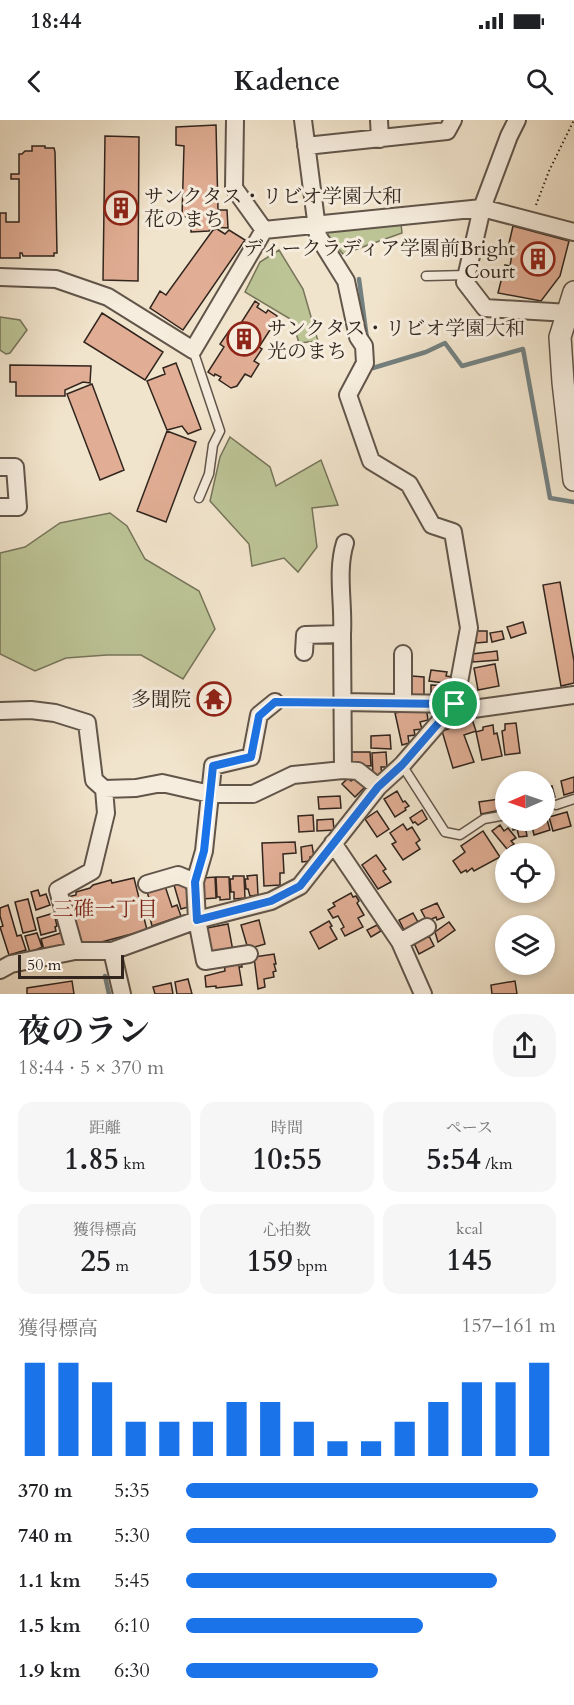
<!DOCTYPE html>
<html lang="ja">
<head>
<meta charset="utf-8">
<style>
  body { margin:0; font-family:Cardo,"Noto Serif JP",serif; background:#f6f6f6; color:#202124; height:100vh; display:flex; flex-direction:column; font-size:22px; white-space:nowrap }
  * { box-sizing:border-box; margin:0 }
  p { font-size:20px; color:#757577 }
  .icon { flex:none; width:33px; height:33px; fill:none; stroke:currentColor; stroke-width:2; stroke-linecap:round; stroke-linejoin:round }
  .map { position:relative; height:874px; overflow:hidden }
  .drawer { display:flex; flex-direction:column; background:#fff; flex:1 }
  .drawer>* { flex:none }
  .needle { width:39px; rotate:268deg }
  .fabs { position:absolute; left:495px; top:651px; display:grid; gap:12px }
  .fabs a { display:grid; place-items:center; width:60px; height:60px; border-radius:50%; background:#fff; box-shadow:0 3px 9px #0003; font-size:30px }
  .scale { position:absolute; left:18px; bottom:15px; width:106px; box-sizing:border-box; padding-left:6px; border:3px solid #31251e; border-top:0; font-size:16px; line-height:21px; white-space:nowrap; color:#31251e; -webkit-text-stroke:4px #f6edde; paint-order:stroke }
  .pin { position:absolute; display:grid; place-items:center; width:51px; height:51px; color:#fff; margin:-26px; border:3px solid #fff; border-radius:50%; box-shadow:0 2px 6px #0007 }
  .round { display:grid; place-items:center; flex:none; width:63px; height:63px; border-radius:24px; background:#f6f6f6 }
  .headline { display:flex; align-items:center; justify-content:space-between; height:102px; padding:0 18px }
  h1 { font-size:33px; font-weight:700; line-height:45px }
  .metrics { display:grid; grid-template-columns:repeat(3,1fr); gap:9px; height:102px; padding:6px 18px }
  .metrics div { display:grid; align-content:center; border-radius:15px; background:#f6f6f6; text-align:center }
  .metrics b { font-size:30px; font-weight:700 }
  .metrics small { font-size:16px; font-weight:400 }
  .metrics p { font-size:16px }
  .chart { height:168px; padding:12px 18px }
  .chart p { display:flex; justify-content:space-between }
  .chart svg { width:100%; height:108px; margin-top:6px; stroke:#1a73e8; stroke-width:6 }
  ul { padding:0 18px; list-style:none; font-size:20px }
  li { display:grid; grid-template-columns:96px 72px 1fr; align-items:center; height:45px }
  li i { height:15px; border-radius:8px; background:#1a73e8 }
  .status { display:flex; justify-content:space-between; align-items:center; height:42px; padding:0 30px; background:#fff; direction:ltr }
  .status svg { height:16px; fill:currentColor }
  header { display:flex; justify-content:space-between; align-items:center; height:78px; padding:0 18px; background:#fff; font-size:27px; font-weight:700 }
  .map>svg:first-child { display:block }
  .green { fill:#bcc496; stroke:#76745a; stroke-width:1.5 }
  .lines { fill:none; stroke-linecap:round; stroke-linejoin:round }
  .stream { stroke:#738080; stroke-width:4.5 }
  .building { fill:#e1ae95; stroke:#31251e; stroke-width:1.5 }
  .service-casing { stroke:#61554a; stroke-width:11 }
  .minor-casing { stroke:#61554a; stroke-width:20 }
  .tertiary-casing { stroke:#61554a; stroke-width:24 }
  .path { stroke:#31251e; stroke-width:2; stroke-dasharray:1.5 3; stroke-linecap:butt }
  .service { stroke:#f6edde; stroke-width:8 }
  .minor { stroke:#f6edde; stroke-width:16 }
  .tertiary { stroke:#f6edde; stroke-width:21 }
  .route-casing { stroke:#fff; stroke-width:12 }
  .route { stroke:#1a73e8; stroke-width:8 }
  .labels { text-anchor:middle; dominant-baseline:central; stroke-width:6; stroke-linejoin:round; paint-order:stroke }
  .poi-label { font-size:20px; fill:#31251e; stroke:#f6edde; text-anchor:start }
  .neighbourhood-label { font-size:21px; fill:#7a1f14; stroke:#f6edde }
</style>
</head>
<body>
<div class="status"><b>18:44</b><svg viewBox="0 0 49 12"><path d="M0 12V9h3v3zM5 12V6h3v6zM10 12V3h3v9zM15 12V0h3v12zM26 1h20v11H26zM47 4h2v5h-2z"/></svg></div>
<header><svg class="icon" aria-label="back" viewBox="0 0 24 24"><path d="M15 5l-7 7 7 7"/></svg>Kadence<svg class="icon" aria-label="search" viewBox="0 0 24 24"><circle cx="10" cy="10" r="6"/><path d="M15 15l6 6"/></svg></header>
<div class="map">
<svg width="574" height="874" viewBox="0 0 574 874">
  <rect width="100%" height="100%" fill="#f1e4cc"/>
  <filter id="stains"><feTurbulence type="fractalNoise" baseFrequency=".00333" numOctaves="4"/><feColorMatrix values="0 0 0 0 .2 0 0 0 0 .09 0 0 0 0 .02 0 0 0 .5 -.17"/></filter>
  <radialGradient id="worn" r=".72"><stop offset=".6" stop-color="#630" stop-opacity="0"/><stop offset="1" stop-color="#630" stop-opacity=".3"/></radialGradient>
  <!-- green -->
  <path class="green" d="M401 104 402 113 343 134 324 112Z
    M279 130 303 169 318 221 299 223 292 200 245 172 260 142Z
    M0 197 20 200 27 210 10 233 6 234 0 230Z
    M230 317 270 347 276 366 321 340 338 385 312 388 317 427 298 452 284 438 252 446 249 424 210 381 220 337Z
    M110 393 127 406 145 439 199 471 215 509 183 559 141 535H107L66 538 35 551 0 534V433L25 427 60 403Z"/>
  <g class="lines">
    <!-- stream -->
    <path class="stream" d="M359 159 367 219
      M371 242 373 248 426 232 445 223 462 246 523 229 550 378 574 382
      M105 856 109 874"/>
  </g>
  <!-- building -->
  <path class="building" d="M216 5 218 90H227L228 108 211 107 209 111 191 112V97H182L184 26 176 25V7Z
    M105 16 139 17 138 161 103 160Z
    M32 26H45V28H54L55 32 57 133H54V136H23L22 133H20V138H0V93H6V102H19V59H11V54H19V34H22L25 31H32Z
    M513 106 569 121 560 156 541 181 498 173 505 145 510 146 512 134 507 132Z
    M217 109 225 114 229 110 245 120 183 210 150 188 160 171 166 175 213 110Z
    M255 181 259 184 257 187 266 193 268 190 277 196V199L259 227 262 229 254 241 259 244 251 257 245 254 237 266 231 268 219 260 221 257 215 254 214 256 208 252 224 227 220 224 229 211 234 214Z
    M102 193 163 232 145 260 84 222Z
    M176 243 201 309 188 314 182 306 167 310 147 261 165 254 163 248Z
    M10 245 91 246 90 263 83 262 65 270V276H16V262H10Z
    M92 264 124 350 100 360 67 274Z
    M167 311 196 322 166 402 137 391Z
    M560 462 574 541V563L561 566 543 465Z
    M523 502 526 513 511 518 507 507Z
    M475 511H487V522L476 523Z
    M502 511 504 519 492 522 490 513Z
    M497 531 498 540 473 542 472 534Z
    M495 544 499 566 478 570 474 548Z
    M431 550 447 552 446 556 452 557V564L429 561Z
    M412 556 424 557V576H412Z
    M431 565 449 566V575L431 574Z
    M426 587 428 600 420 602 422 609 414 610 415 615 408 616 409 623 402 625 395 593Z
    M471 596 476 611 464 615 474 642 453 648 442 611 457 606 455 601Z
    M516 603 520 633 505 635 502 611 505 610V604Z
    M493 605 494 614 497 613 502 636 482 640 476 612 483 610V607Z
    M390 615 391 629 371 628V616Z
    M347 632H370L371 646 350 645Z
    M386 632 387 647H381L382 655H373L372 633Z
    M355 657 365 667 355 677 342 664 348 658 351 661Z
    M574 657V672L564 675 561 661Z
    M552 666 555 677 546 680V683L544 684V668Z
    M397 671 403 682 405 681 409 686 405 688 406 690 395 697 384 679Z
    M340 676 341 688 319 689 318 677Z
    M506 678V689L481 694 479 682Z
    M422 690 427 699 418 705 415 702 413 703 410 698Z
    M377 691 389 709 377 717 365 699Z
    M567 692 571 706 553 711 549 697Z
    M313 695 314 711 299 712 298 696Z
    M546 696 550 710 534 715 532 706 535 705 533 700H544Z
    M333 699 334 710 317 711V700Z
    M509 700H527L528 704 525 705 527 716 519 717 517 709 513 710V704H510Z
    M403 704 407 710 412 707 420 720 416 723 420 729 403 740 392 724 396 722 390 713Z
    M500 705 504 711 508 708 516 718 511 721 514 724 507 729 492 711Z
    M483 711 500 737 474 751 472 748 467 752 466 750 461 753 453 741 465 732 461 726Z
    M295 722 296 733 283 734 284 753H280V765L264 766 262 723Z
    M312 725 314 737H310V741L302 742 301 727Z
    M376 735 386 749 383 751 391 762 378 769 362 745Z
    M257 755 258 775 250 776 248 769H246L245 759H248L247 756Z
    M233 756H244L245 778 234 779V772H231L230 759H233Z
    M215 757 216 778 202 779 203 758Z
    M216 757H229L230 779 220 780V777H217Z
    M134 758 147 810 90 825 89 822 80 824 67 777 76 775V772L90 768 93 765 111 760 112 763Z
    M184 762 190 781 187 782 188 787 181 789 174 765Z
    M165 766 172 787 177 785 181 796 152 806 150 798 155 796 147 772Z
    M38 770 40 776 46 774 50 785 36 790 31 772Z
    M351 773 353 777 356 776 359 781 357 783 364 795 358 798 363 807 345 816 341 809 344 807 338 796 333 798 328 790 335 786 333 783Z
    M28 779 36 810 23 813 15 782Z
    M437 783 444 797 437 800 436 797 427 801 421 790Z
    M8 785 17 816 21 815 26 830 9 835 0 807 3 806 0 796V788Z
    M54 793 57 806 55 807 56 811 41 815 37 798Z
    M413 793 419 804 405 812 399 800Z
    M259 800 265 824 248 829 241 805Z
    M329 801 332 806 330 807 337 819 319 829 310 812Z
    M449 802 455 810 438 822 435 812Z
    M228 804 233 831 211 834 207 808Z
    M377 805 381 811 371 817 367 810Z
    M64 812 67 826 44 830 41 819Z
    M37 813 42 827 30 833 25 816Z
    M429 816 434 826 419 834 414 823Z
    M274 834 276 844H274L276 851 273 852 274 857 264 859 265 867 258 869 254 837Z
    M241 841 242 847H239L242 865 216 868V866L206 867 205 856 225 851 224 843Z
    M188 859 192 874H177L175 862Z
    M72 861 74 874H27V868Z
    M515 861 517 874H492L491 865Z
    M171 863 173 874H155L153 867Z"/>
  <g class="lines">
    <!-- service casing -->
    <g class="service-casing">
      <path id="service" d="M426 156 467 155
        M193 230 220 311 213 325 209 354 199 378
        M402 645 445 712 460 715 484 699 506 695
        M556 685 574 679"/>
    </g>
    <!-- minor casing -->
    <g class="minor-casing">
      <path id="minor" d="M235 0 234 68 264 110
        M303 0 318 116 346 161 358 217 364 226 365 243 348 275 371 341 409 364 432 405 453 412 469 508 455 584 343 582
        M379 0 380 19
        M517 0 509 16 482 88 465 162 485 188 569 193
        M306 26 447 11 453 0
        M0 157 56 159 108 177 193 230 264 110 482 88 574 112
        M0 347H15L18 387H0
        M342 514C344 484 336 452 345 423
        M304 532 305 515 342 514 343 650
        M403 534V583
        M0 591 31 590 55 593 87 603 94 660 104 669 106 693 92 751 58 770 75 831
        M104 669 136 668 162 663 210 674H253L293 655 343 650 358 651 378 667
        M333 723 400 822 423 874
        M147 764 178 755 195 762
        M400 822 427 807
        M112 831 122 874
        M249 834 205 841 197 800 195 762 204 731 213 646 251 637 259 595 275 582
        M0 850 11 844 75 831H112L197 800 271 781 300 766 378 667 402 645 455 584 473 589 574 575"/>
    </g>
    <!-- tertiary casing -->
    <g class="tertiary-casing">
      <path id="tertiary" d="M574 172 560 217 563 262 574 360"/>
    </g>
    <!-- path -->
    <path class="path" d="M536 85 549 51 574 0
      M290 582H327"/>
    <!-- service -->
    <use href="#service" class="service"/>
    <!-- minor -->
    <use href="#minor" class="minor"/>
    <!-- tertiary -->
    <use href="#tertiary" class="tertiary"/>
  </g>
  <g class="lines">
    <!-- route casing -->
    <g class="route-casing">
      <path id="route" d="M275 582 455 584 402 645 378 667 300 766 271 781 197 800 195 762 204 731 213 646 251 637 259 596Z"/>
    </g>
    <!-- route -->
    <use href="#route" class="route"/>
  </g>
  <!-- icons -->
  <defs>
    <g id="building-ring" transform="scale(1.725)"><circle r="9.5" fill="#f6edde" stroke="#8f2418" stroke-width="1.5"/><path d="M-4-6H4V6H1V3H-1V6H-4ZM-2.5-4.3h1.7v1.8h-1.7ZM.8-4.3h1.7v1.8H.8ZM-2.5-1h1.7V.8h-1.7ZM.8-1h1.7V.8H.8Z" fill="#8f2418"/></g>
    <g id="temple-ring" transform="scale(1.725)"><circle r="9.5" fill="#f6edde" stroke="#8f2418" stroke-width="1.5"/><path d="M0-6L5-2H3V0L6.5 2.5H4V6H1.5V3h-3V6H-4V2.5H-6.5L-3 0V-2H-5Z" fill="#8f2418"/></g>
  </defs>
  <g fill-rule="evenodd">
    <use href="#building-ring" x="121" y="88"/>
    <use href="#building-ring" x="538" y="139"/>
    <use href="#building-ring" x="244" y="219"/>
    <use href="#temple-ring" x="214" y="579"/>
  </g>
  <g class="labels">
    <!-- poi labels -->
    <g class="poi-label">
      <text x="144" y="76">サンクタス・リビオ学園大和<tspan x="144" dy="23">花のまち</tspan></text>
      <text x="515" y="128" text-anchor="end">ディークラディア学園前Bright<tspan x="515" dy="23">Court</tspan></text>
      <text x="267" y="208">サンクタス・リビオ学園大和<tspan x="267" dy="23">光のまち</tspan></text>
      <text x="191" y="579" text-anchor="end">多聞院</text>
    </g>
    <!-- neighbourhood labels -->
    <g class="neighbourhood-label">
      <text x="105" y="789">三碓一丁目</text>
    </g>
  </g>
  <rect width="100%" height="100%" filter="url(#stains)"/>
  <rect width="100%" height="100%" fill="url(#worn)"/>
</svg>
<div class="fabs">
<a><svg class="needle" viewBox="-14 -14 28 28"><path d="M0-13l5 13h-10z" fill="#e53935"/><path d="M0 13l5-13h-10z" fill="#757577"/></svg></a>
<a><svg class="icon" aria-label="locate" viewBox="0 0 24 24"><circle cx="12" cy="12" r="6"/><path d="M12 2v4M12 18v4M2 12h4M18 12h4"/></svg></a>
<a><svg class="icon" aria-label="layers" viewBox="0 0 24 24"><path d="M12 4l9 5-9 5-9-5zM3 14l9 5 9-5"/></svg></a>
</div>
<div class="scale">50 m</div>
<div class="pin" style="left:455px;top:584px;background:#1e9e55"><svg class="icon" aria-label="arrive" viewBox="0 0 24 24"><path d="M6 21V4h12l-3 4 3 4H6"/></svg></div>
</div>
<section class="drawer">
<div class="headline"><div><h1>夜のラン</h1><p>18:44 · 5 × 370 m</p></div><a class="round"><svg class="icon" aria-label="share" viewBox="0 0 24 24"><path d="M12 15V3M7 8l5-5 5 5M5 13v7h14v-7"/></svg></a></div>
<div class="metrics">
<div><p>距離</p><b>1.85<small> km</small></b></div>
<div><p>時間</p><b>10:55</b></div>
<div><p>ペース</p><b>5:54<small> /km</small></b></div>
</div>
<div class="metrics">
<div><p>獲得標高</p><b>25<small> m</small></b></div>
<div><p>心拍数</p><b>159<small> bpm</small></b></div>
<div><p>kcal</p><b>145</b></div>
</div>
<div class="chart"><p><span>獲得標高</span>157–161 m</p>
<svg viewBox="0 0 160 44" preserveAspectRatio="none"><path d="M5 44V6M15 44V6M25 44V14M35 44V30M45 44V30M55 44V30M65 44V22M75 44V22M85 44V30M95 44V38M105 44V38M115 44V30M125 44V22M135 44V14M145 44V14M155 44V6"/></svg>
</div>
<ul>
<li><b>370 m</b>5:35<i style="width:95%"></i></li>
<li><b>740 m</b>5:30<i style="width:100%"></i></li>
<li><b>1.1 km</b>5:45<i style="width:84%"></i></li>
<li><b>1.5 km</b>6:10<i style="width:64%"></i></li>
<li><b>1.9 km</b>6:30<i style="width:52%"></i></li>
</ul>
</section>
</body>
</html>
